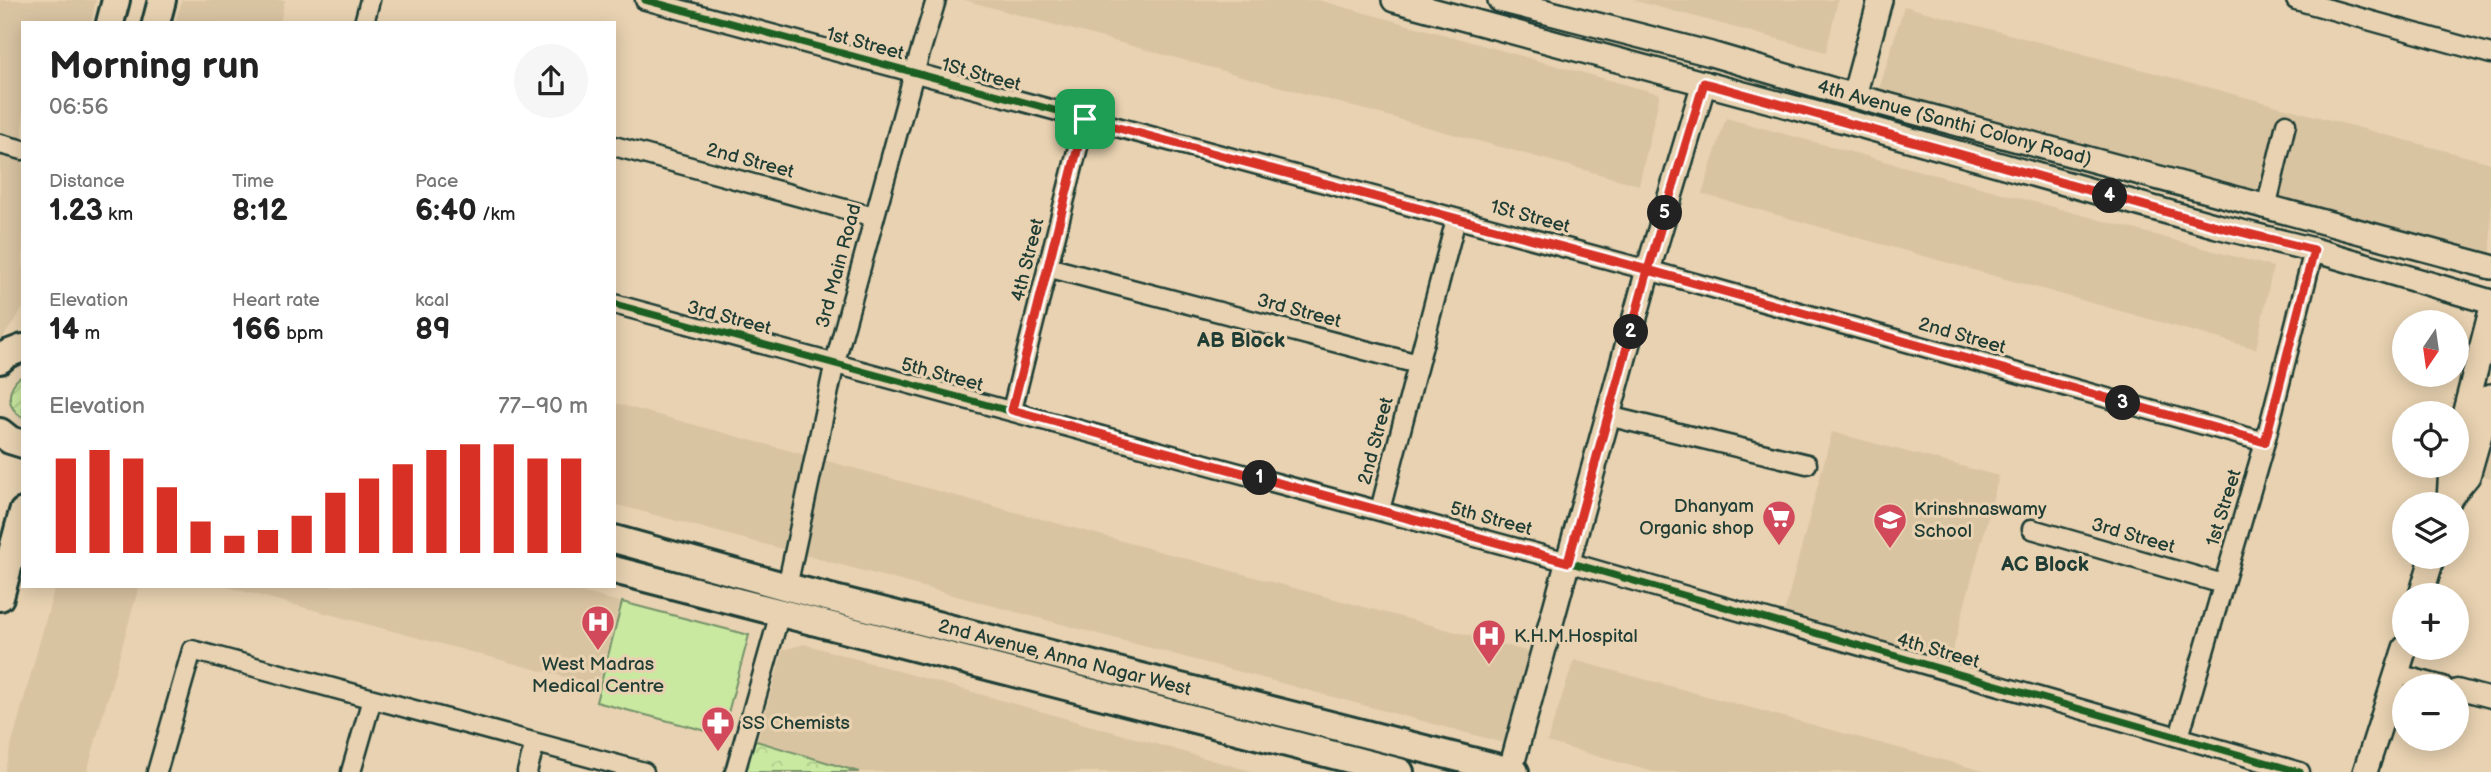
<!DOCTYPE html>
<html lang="en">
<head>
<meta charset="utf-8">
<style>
  body { margin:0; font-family:"Balsamiq Sans",sans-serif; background:#f6f6f6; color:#222; height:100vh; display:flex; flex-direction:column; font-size:26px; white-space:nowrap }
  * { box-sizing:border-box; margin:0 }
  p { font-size:23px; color:#767676 }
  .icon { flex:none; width:38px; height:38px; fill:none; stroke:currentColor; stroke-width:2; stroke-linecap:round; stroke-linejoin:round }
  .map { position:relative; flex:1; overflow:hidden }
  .drawer { position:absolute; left:21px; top:21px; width:595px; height:567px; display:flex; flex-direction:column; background:#fff; border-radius:0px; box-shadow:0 4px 18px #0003 }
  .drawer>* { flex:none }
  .needle { width:46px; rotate:193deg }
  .controls { position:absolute; left:2392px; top:310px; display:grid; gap:14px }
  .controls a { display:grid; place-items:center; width:77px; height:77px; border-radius:50%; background:#fff; box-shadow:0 4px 18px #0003; font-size:35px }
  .pin { position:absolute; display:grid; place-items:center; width:60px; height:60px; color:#fff; margin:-30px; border-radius:14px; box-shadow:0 4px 10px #0006 }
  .km { position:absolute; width:35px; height:35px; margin:-18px; border-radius:50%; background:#222; color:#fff; font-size:19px; line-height:35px; text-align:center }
  .round { display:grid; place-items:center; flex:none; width:74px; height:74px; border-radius:37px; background:#f6f6f6 }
  .summary { display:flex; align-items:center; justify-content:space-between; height:119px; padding:0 28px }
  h1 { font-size:38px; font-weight:600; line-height:52px }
  .metrics { display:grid; grid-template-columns:repeat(3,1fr); gap:10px; height:119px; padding:7px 28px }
  .metrics div { display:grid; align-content:center }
  .metrics b { font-size:30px; font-weight:600 }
  .metrics small { font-size:19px; font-weight:400 }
  .metrics p { font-size:19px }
  .chart { height:196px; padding:14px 28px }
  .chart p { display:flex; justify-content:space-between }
  .chart svg { width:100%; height:126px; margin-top:7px; stroke:#d93025; stroke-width:6 }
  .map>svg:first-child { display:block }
  .built { fill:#d9c4a2 }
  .park { fill:url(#park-crowns); stroke:#74926a; stroke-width:2 }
  .garden { fill:url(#garden-furrows); stroke:#74926a; stroke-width:2 }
  .pitch { fill:#c9e8a0; stroke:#74926a; stroke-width:2 }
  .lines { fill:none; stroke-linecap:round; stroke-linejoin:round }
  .minor-casing { stroke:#1f3d34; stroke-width:23 }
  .tertiary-casing { stroke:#1f3d34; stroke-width:28 }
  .secondary-casing { stroke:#1f3d34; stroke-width:32 }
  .minor { stroke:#e8d2b1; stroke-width:18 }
  .tertiary { stroke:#e8d2b1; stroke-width:23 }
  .secondary { stroke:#e8d2b1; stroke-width:26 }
  .cycleway-casing { stroke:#e8d2b1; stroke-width:11 }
  .cycleway { stroke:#1b5e20; stroke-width:7 }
  .route-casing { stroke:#fff; stroke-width:14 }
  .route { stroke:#d93025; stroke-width:9 }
  .labels { text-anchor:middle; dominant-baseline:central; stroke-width:6; stroke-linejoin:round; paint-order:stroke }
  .street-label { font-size:19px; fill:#1f3d34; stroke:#e8d2b1 }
  .poi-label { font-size:19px; fill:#1f3d34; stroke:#e8d2b1; text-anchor:start }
  .neighbourhood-label { font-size:21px; font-weight:bold; fill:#1f3d34; stroke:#e8d2b1 }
</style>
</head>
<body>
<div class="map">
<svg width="2491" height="772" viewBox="0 0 2491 772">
  <defs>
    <pattern id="park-crowns" width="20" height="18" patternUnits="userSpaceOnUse" patternTransform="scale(1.75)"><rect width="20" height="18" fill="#c9e8a0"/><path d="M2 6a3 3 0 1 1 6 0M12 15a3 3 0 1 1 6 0" fill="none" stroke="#acc88a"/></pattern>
    <pattern id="garden-furrows" width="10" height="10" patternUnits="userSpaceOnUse" patternTransform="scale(1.75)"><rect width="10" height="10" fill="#c9e8a0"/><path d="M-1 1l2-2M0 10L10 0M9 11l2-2" fill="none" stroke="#acc88a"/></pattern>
  </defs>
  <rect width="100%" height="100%" fill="#e8d2b1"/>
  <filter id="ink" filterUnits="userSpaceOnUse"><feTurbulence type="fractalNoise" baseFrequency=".0143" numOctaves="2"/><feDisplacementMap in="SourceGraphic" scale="14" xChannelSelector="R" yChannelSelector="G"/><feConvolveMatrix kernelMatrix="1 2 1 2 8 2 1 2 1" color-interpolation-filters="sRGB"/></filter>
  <g filter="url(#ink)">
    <!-- built -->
    <path class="built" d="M0 0H96L91 23H23V308L0 342Z
      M182 0H285L280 23H175Z
      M964 0H1318L1660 94 1639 185Z
      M1632 0H1838L1826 52Z
      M1904 6 2491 163V252L1878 93Z
      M1726 118 2273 267 2256 349 1702 194Z
      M614 403 1530 652 1504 743 614 504Z
      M2491 426V478L2478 475Z
      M1832 432 1999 476 1948 668 1781 624Z
      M55 586H139L87 772H4Z
      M224 586H557L620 602 598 686Z
      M804 644 1254 772H860L757 741 783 650Z
      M1574 660 1987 772H1653L1547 742Z"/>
    <!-- park -->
    <path class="park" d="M753 740 859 772H744Z"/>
    <!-- garden -->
    <path class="garden" d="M23 375V418C5 407 6 386 23 375Z"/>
    <!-- pitch -->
    <path class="pitch" d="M622 602 749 635 722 735 596 702Z"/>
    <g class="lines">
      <!-- minor casing -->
      <g class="minor-casing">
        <path id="minor" d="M645 0 1648 270 2265 442
          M2296 0 2491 54
          M364 23 370 0
          M0 144 23 150
          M614 146 874 217
          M2266 208 2286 124
          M1047 267 1418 364
          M614 304 1568 562 2300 772
          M1012 410 1085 119
          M1608 416 1807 464
          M1380 510 1456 219
          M2032 529 2223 584
          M787 587 835 362 914 73 936 0
          M2397 674 2443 686
          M2457 689 2491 698
          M2179 737 2265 442 2314 250
          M157 772 192 650 644 772
          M351 772 372 699
          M527 772 535 743
          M735 772 780 613"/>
      </g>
      <!-- tertiary casing -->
      <g class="tertiary-casing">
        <g id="tertiary">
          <path d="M1394 0 1848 122 2217 226 2314 250 2491 302"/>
          <path id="s1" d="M1500 0 1711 54 1854 96 2491 267"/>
          <path d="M1854 96 1880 0"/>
          <path d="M2457 442 2491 311"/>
          <path d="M2450 498 2468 476 2491 396"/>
          <path d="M2449 501 2451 466"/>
          <path d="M2421 595 2433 556"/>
          <path d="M1510 772 1648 270 1704 83"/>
          <path d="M2365 772 2405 648"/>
        </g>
      </g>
      <!-- secondary casing -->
      <g class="secondary-casing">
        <g id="secondary">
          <path d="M110 23 116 0"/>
          <path d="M156 23 162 0"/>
          <path d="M0 360 7 354 23 348"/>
          <path d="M0 432 10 440 23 444"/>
          <path id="s2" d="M614 539 787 587 1515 772"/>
          <path d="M614 570 1400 772"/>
          <path d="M0 597 23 512"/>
        </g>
      </g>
      <!-- minor -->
      <use href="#minor" class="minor"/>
      <!-- tertiary -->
      <use href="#tertiary" class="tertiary"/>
      <!-- secondary -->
      <use href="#secondary" class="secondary"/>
      <!-- cycleway casing -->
      <g class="cycleway-casing">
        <path id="cycleway" d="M645 0 1648 270 2265 442
          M614 304 1568 562 2300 772"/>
      </g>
      <!-- cycleway -->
      <use href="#cycleway" class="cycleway"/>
    </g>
  </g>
  <g class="lines" filter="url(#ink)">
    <!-- route casing -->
    <g class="route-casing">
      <path id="route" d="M1085 119 1012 410 1568 562 1648 270 2265 442 2314 250 2217 226 1704 83 1648 270 1085 119"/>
    </g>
    <!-- route -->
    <use href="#route" class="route"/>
  </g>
  <!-- icons -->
  <defs>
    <g id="supermarket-pin" transform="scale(1.75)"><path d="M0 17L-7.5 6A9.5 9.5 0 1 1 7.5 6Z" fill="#d1495b" stroke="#e8d2b1"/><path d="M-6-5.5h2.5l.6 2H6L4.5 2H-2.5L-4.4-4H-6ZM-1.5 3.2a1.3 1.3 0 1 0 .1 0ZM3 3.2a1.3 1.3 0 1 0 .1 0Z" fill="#fff"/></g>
    <g id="school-pin" transform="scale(1.75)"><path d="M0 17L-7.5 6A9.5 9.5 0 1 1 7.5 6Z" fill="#d1495b" stroke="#e8d2b1"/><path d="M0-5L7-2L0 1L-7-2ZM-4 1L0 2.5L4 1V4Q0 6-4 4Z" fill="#fff"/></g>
    <g id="hospital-pin" transform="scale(1.75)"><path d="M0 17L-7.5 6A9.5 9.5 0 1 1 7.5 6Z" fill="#d1495b" stroke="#e8d2b1"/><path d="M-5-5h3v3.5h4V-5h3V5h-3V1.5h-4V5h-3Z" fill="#fff"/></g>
    <g id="pharmacy-pin" transform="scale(1.75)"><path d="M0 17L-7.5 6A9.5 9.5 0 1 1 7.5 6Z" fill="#d1495b" stroke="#e8d2b1"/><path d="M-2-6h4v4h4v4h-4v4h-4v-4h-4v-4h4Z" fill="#fff"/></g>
  </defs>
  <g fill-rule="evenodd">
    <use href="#supermarket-pin" x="1779" y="517"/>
    <use href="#school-pin" x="1890" y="520"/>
    <use href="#hospital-pin" x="598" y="622"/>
    <use href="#hospital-pin" x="1489" y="636"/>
    <use href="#pharmacy-pin" x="718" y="723"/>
  </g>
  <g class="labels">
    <!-- street labels -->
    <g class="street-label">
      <text transform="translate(865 44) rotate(15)">1st Street</text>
      <text transform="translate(981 75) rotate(15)">1St Street</text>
      <text stroke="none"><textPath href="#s1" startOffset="471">4th Avenue (Santhi Colony Road)</textPath></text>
      <text transform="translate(750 161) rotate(15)">2nd Street</text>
      <text transform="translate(1530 217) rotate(15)">1St Street</text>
      <text transform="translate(1028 260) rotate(-76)">4th Street</text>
      <text transform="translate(839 266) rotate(-75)">3rd Main Road</text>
      <text transform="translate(1299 311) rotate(15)">3rd Street</text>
      <text transform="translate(729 318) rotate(15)">3rd Street</text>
      <text transform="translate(1962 336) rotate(16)">2nd Street</text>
      <text transform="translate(942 375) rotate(15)">5th Street</text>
      <text transform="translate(1376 441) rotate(-75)">2nd Street</text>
      <text transform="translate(2224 508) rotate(-73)">1st Street</text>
      <text transform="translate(1491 519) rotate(15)">5th Street</text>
      <text transform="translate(2133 536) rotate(16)">3rd Street</text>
      <text transform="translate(1938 651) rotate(16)">4th Street</text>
      <text stroke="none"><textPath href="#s2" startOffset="466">2nd Avenue, Anna Nagar West</textPath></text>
    </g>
    <!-- poi labels -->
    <g class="poi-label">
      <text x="1754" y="506" text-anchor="end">Dhanyam<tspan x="1754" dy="22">Organic shop</tspan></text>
      <text x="1914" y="509">Krinshnaswamy<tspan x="1914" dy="22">School</tspan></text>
      <text x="1514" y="636">K.H.M.Hospital</text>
      <text x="598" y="664" text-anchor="middle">West Madras<tspan x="598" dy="22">Medical Centre</tspan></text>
      <text x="742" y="723">SS Chemists</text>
    </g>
    <!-- neighbourhood labels -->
    <g class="neighbourhood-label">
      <text x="1241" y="340">AB Block</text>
      <text x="2045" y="564">AC Block</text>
    </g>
  </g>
</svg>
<div class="controls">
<a><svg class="needle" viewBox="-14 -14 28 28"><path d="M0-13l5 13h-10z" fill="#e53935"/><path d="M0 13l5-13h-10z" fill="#767676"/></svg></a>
<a><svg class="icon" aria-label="locate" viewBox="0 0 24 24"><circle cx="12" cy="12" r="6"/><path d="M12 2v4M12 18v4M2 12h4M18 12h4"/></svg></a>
<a><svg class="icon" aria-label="layers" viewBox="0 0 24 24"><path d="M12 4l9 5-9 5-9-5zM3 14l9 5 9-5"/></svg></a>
<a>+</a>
<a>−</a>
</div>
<div class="pin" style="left:1085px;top:119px;background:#1e9e55"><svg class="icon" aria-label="arrive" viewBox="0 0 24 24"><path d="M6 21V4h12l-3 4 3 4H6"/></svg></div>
<b class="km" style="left:1260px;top:478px">1</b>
<b class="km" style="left:1631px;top:332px">2</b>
<b class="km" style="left:2123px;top:403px">3</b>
<b class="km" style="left:2110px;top:196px">4</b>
<b class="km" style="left:1665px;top:213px">5</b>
<section class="drawer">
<div class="summary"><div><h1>Morning run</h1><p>06:56</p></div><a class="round"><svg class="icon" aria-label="share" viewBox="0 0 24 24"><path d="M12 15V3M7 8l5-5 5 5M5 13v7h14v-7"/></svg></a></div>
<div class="metrics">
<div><p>Distance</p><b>1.23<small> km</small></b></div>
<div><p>Time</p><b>8:12</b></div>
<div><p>Pace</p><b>6:40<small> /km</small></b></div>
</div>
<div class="metrics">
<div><p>Elevation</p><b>14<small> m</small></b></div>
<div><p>Heart rate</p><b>166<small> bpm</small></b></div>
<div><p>kcal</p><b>89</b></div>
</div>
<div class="chart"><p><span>Elevation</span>77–90 m</p>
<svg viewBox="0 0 160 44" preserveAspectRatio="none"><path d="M5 44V11M15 44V8M25 44V11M35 44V21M45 44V33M55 44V38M65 44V36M75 44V31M85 44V23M95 44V18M105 44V13M115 44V8M125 44V6M135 44V6M145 44V11M155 44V11"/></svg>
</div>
</section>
</div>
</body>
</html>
